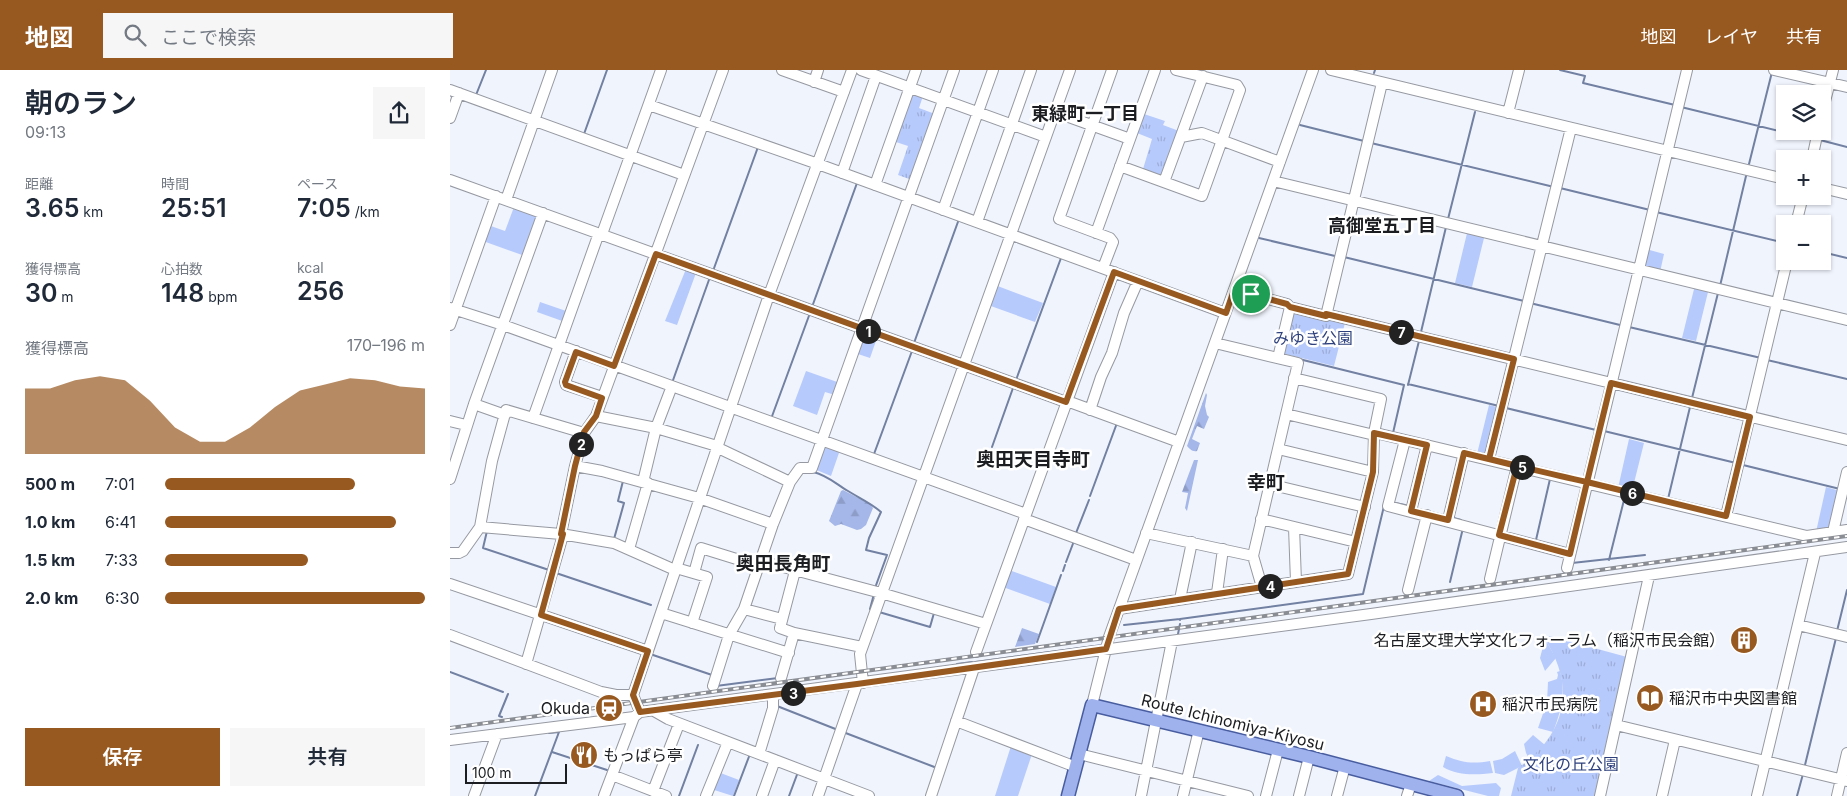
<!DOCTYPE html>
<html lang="ja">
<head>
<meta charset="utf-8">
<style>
  body { margin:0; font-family:Inter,"Noto Sans JP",sans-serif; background:#f6f6f7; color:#1f2937; height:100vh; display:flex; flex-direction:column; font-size:19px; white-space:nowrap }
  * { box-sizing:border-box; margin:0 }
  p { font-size:16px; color:#747a83 }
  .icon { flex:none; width:28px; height:28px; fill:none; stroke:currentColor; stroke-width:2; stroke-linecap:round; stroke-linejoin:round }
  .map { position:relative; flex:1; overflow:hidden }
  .drawer { display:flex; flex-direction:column; background:#fff; width:450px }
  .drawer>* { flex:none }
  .buttons { position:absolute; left:1326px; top:15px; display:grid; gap:10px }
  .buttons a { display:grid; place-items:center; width:55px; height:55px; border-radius:0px; background:#fff; box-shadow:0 1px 4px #0004; font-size:25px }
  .scale { position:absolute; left:15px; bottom:12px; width:102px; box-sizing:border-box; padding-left:5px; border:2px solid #1b1d20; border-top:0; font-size:14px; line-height:18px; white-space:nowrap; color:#1b1d20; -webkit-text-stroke:4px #fff; paint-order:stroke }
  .pin { position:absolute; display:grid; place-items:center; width:42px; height:42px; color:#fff; margin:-21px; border:2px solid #fff; border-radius:50%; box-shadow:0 1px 5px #0007 }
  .km { position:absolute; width:25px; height:25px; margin:-12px; border-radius:50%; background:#222; color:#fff; font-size:14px; line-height:25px; text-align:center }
  .round { display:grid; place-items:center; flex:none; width:52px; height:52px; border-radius:0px; background:#f6f6f7 }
  .overview { display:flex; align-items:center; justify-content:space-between; height:85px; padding:0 25px }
  h1 { font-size:28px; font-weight:600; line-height:38px }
  .metrics { display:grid; grid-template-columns:repeat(3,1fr); gap:8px; height:85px; padding:5px 25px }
  .metrics div { display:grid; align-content:center }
  .metrics b { font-size:25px; font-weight:600 }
  .metrics small { font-size:14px; font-weight:400 }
  .metrics p { font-size:14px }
  .chart { height:140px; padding:10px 25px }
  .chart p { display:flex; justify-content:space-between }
  .chart svg { width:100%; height:90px; margin-top:5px; fill:#985920; opacity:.7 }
  .cta { display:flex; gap:10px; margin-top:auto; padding:10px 25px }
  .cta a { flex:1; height:58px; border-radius:0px; background:#985920; color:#fff; font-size:20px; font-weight:600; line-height:58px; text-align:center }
  .cta a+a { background:#f6f6f7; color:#1f2937 }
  ul { padding:0 25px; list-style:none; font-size:16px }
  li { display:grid; grid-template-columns:80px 60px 1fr; align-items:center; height:38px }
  li i { height:12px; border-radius:6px; background:#985920 }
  header { display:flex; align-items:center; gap:30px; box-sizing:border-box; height:70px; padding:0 25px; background:#985920; color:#fff }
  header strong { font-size:24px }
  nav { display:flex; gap:28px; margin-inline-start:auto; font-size:18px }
  .search { width:350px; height:45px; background:#f6f6f7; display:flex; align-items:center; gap:12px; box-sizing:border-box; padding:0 18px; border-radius:0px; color:#747a83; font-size:19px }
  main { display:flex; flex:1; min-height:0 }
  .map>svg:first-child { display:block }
  .grass { fill:#b7cafc }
  .forest { fill:url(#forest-firs) }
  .park { fill:url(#park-tufts) }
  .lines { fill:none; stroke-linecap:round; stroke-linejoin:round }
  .stream { stroke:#7280a2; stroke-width:2 }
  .minor-casing { stroke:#9699a1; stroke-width:12 }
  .major-casing { stroke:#485d9f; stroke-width:15 }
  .minor { stroke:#fff; stroke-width:10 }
  .major { stroke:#a0b2ee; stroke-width:12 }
  .rail-casing { stroke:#8a8d93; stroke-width:4 }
  .rail { stroke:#fff; stroke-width:2; stroke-dasharray:5.5; stroke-linecap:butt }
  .route-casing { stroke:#fff; stroke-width:10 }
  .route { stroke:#985920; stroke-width:6 }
  .labels { text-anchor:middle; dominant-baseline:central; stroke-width:5; stroke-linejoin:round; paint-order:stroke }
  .park-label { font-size:16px; fill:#2e417d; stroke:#fff }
  .poi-label { font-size:16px; fill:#1b1d20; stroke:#fff; text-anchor:start }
  .street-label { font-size:16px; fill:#1b1d20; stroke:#fff }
  .neighbourhood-label { font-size:18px; font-weight:bold; fill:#1b1d20; stroke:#fff }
  .quarter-label { font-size:19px; font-weight:bold; fill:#1b1d20; stroke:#fff }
</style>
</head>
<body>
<header>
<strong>地図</strong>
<div class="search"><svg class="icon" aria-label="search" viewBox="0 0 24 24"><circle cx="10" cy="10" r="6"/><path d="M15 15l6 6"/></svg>ここで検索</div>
<nav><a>地図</a><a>レイヤ</a><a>共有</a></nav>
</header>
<main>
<section class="drawer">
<div class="overview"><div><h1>朝のラン</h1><p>09:13</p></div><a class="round"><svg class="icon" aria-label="share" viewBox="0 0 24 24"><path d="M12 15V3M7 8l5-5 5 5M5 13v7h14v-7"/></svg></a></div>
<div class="metrics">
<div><p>距離</p><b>3.65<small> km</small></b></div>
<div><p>時間</p><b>25:51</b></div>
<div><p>ペース</p><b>7:05<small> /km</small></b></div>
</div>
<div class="metrics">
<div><p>獲得標高</p><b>30<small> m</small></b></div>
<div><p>心拍数</p><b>148<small> bpm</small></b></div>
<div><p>kcal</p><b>256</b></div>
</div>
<div class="chart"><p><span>獲得標高</span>170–196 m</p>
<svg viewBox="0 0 160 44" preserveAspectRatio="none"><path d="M0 44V12L10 12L20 8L30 6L40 8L50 18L60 31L70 38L80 38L90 31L100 21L110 13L120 10L130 7L140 8L150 11L160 12V44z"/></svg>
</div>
<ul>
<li><b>500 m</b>7:01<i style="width:73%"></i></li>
<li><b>1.0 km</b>6:41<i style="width:89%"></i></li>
<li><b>1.5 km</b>7:33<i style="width:55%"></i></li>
<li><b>2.0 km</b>6:30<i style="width:100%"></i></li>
</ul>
<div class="cta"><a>保存</a><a>共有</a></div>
</section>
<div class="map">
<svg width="1397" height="726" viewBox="0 0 1397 726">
  <defs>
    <pattern id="forest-firs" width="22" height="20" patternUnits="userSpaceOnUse" patternTransform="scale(1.25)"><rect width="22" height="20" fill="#a5b7e9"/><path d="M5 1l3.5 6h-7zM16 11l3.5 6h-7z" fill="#8d9dc8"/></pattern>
    <pattern id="park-tufts" width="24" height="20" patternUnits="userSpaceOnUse" patternTransform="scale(1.25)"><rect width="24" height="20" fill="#b7cafc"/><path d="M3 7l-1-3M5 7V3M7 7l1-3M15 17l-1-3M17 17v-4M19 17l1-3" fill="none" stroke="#9dadd8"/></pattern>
  </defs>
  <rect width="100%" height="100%" fill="#f0f4fd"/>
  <!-- grass -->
  <path class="grass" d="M64 137 90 146 75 186 33 171 38 155 55 161Z
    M1018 159 1035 164 1022 217 1005 213Z
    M1196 179 1214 184 1210 202 1194 199Z
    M236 199 246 203 227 255 215 251Z
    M545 215 593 233 585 252 538 235Z
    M1245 215 1259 218 1246 271 1232 268Z
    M90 232 119 242 115 252 87 242Z
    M412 263 427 268 420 288 405 283Z
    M356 301 390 313 385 325 375 322 367 345 343 336Z
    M1039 335 1051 338 1039 385 1027 384Z
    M1179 369 1194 373 1182 421 1168 418Z
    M372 374 390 380 381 406 364 399Z
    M1376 417 1390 421 1380 460 1366 462Z
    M559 500 606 517 600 534 553 517Z
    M1095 569 1106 588 1095 601 1090 588Z
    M1110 601C1116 622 1111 642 1103 662L1088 658 1097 632 1098 612 1107 609 1108 605 1107 602Z
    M1083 665 1095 675 1080 690 1076 683 1074 674Z
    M561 676 582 684 568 726H545Z
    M1065 681 1072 696 1054 705 1045 703 1043 691 1052 689Z
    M996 686C1013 693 1023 694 1040 691L1043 703C1026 705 1008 706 993 697Z
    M268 702 289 710 283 726 261 719Z
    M988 705 1012 716 1046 713 1051 718 1049 726H1038L979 711Z"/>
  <!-- forest -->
  <path class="forest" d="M756 323 757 325 755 336 757 345 759 347 754 359 747 356 742 369 750 373 747 381C742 382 740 379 737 376Z
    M744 390H748L737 441 735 438 738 423 732 422Z
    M393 420 420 434 423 438 416 455 411 459 407 460 391 454 385 456 379 451 391 421Z
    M572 558 589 564 585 574 565 577Z"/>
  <!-- park -->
  <path class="park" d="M463 22 473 26 469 38 485 44 462 110 448 105 458 76 443 71Z
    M694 44 715 51 713 55 729 61 711 106 693 99 702 69 687 63Z
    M840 240 895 253 884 296 831 283Z
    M1100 566 1177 587 1146 726H1061L1068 698C1116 665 1127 617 1094 568Z"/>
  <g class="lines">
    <!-- stream -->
    <path class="stream" d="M1110 0 1135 6 1133 13 1225 35
      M924 3 925 0
      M26 25 36 0
      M1231 37 1362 69
      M850 55 914 71
      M134 64 157 0
      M1370 70 1397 77
      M921 73 1104 117
      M1299 94 1322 2
      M1110 118 1200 140
      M1206 142 1335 173
      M998 149 1025 42
      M809 168 885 186
      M1372 182 1397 188
      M894 187 1074 231
      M263 201 308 77
      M1270 216 1296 106
      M1080 233 1170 255
      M362 237 407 113
      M1179 257 1311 288
      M971 262 996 157
      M464 273 509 149
      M849 289 954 315 943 363
      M1317 290 1397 309
      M566 310 611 188
      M222 313 260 207
      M958 314 1049 336
      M958 315 969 271
      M1242 328 1268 223
      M1056 338 1146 360
      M321 349 360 243
      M1154 361 1286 393
      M542 377 563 318
      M424 384 462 281
      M1293 395 1390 419
      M363 402C377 405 386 414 398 421 409 428 421 433 431 442L419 468 416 480 437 485 425 518
      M640 426 667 353
      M1218 429 1240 337
      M945 433 955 435
      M968 439 976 441
      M981 442 993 445
      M1004 448 1011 450
      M37 461 33 478 99 500
      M626 463 639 430
      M164 469 174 433 168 431 173 411
      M1086 470 1100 409
      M1159 490 1175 426
      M616 492 624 471
      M1122 493 1195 485
      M613 501 615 495
      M106 503 201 535
      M1000 512 1013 458
      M421 540 420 539 424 524
      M429 542 480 557 484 543
      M730 549 913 524 934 436
      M674 555 730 549V550
      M1387 561 1397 520
      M728 564 730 554
      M587 572 611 505
      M203 585 262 605
      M526 592 652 575
      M507 594 522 592
      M0 602 53 622
      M266 616 328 608
      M327 636 388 660
      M52 647 49 646 58 624
      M393 662 487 698
      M102 682 157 700
      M1355 695 1386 568
      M85 726 109 662 99 663
      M229 726 248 675
      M284 726 300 684
      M339 726 348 702
      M1347 726 1353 704"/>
    <!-- minor casing -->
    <g class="minor-casing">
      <path id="minor" d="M332 0 394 22
        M411 0 596 67
        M881 0 1335 109
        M1324 0 1397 17
        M364 12 368 0
        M0 20 234 105
        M199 35 368 94 775 243
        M605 42 680 69
        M1058 43 1069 0
        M1372 43 1383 0
        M0 48 9 23
        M731 67 752 63 830 92
        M1362 89 1368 61
        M670 96 752 126 790 20 787 15 726 0
        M392 103 426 6
        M0 110 616 332
        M823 111 1397 250
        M714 112 753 6
        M425 115 466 0
        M1372 118 1397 124
        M56 130 102 0
        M493 140 543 0
        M527 152 581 0
        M1346 154 1353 126
        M646 163 705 0
        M152 164 211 0
        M653 198 663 172 660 168 609 149 662 0
        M784 220 837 234 840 237 876 246 932 13
        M0 238 53 255 576 444
        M876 244 1397 370
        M0 255 46 126
        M126 281 115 312 116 315 152 327
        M828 288 840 237
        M617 331 729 372
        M24 334 93 143
        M640 340 651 307 662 283 674 243 688 211
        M836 344 920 364H930L1357 466 1397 460
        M146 346 206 358 267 376
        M83 348 149 163
        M0 351 16 355
        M955 370 938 436 1120 484
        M266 377 340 412
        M828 379 923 402
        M1039 389 1121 58
        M125 396 152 401 249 428 323 454
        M0 409 24 334 55 345
        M193 412 206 358 222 316
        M819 414 915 437
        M961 441 977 375
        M1276 446 1337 191
        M574 449 686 490
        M811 449 906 472
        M998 450 1014 383
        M30 457 111 464 164 473 225 500
        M844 457 846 512
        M1383 462 1397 402
        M696 463 803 486 848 293 765 273
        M111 464 125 396 134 363 146 346 273 0
        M179 479 198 413
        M0 483H9L13 481 30 457 42 391 56 340 134 363
        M803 486 812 517
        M311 491 431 523 536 554
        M226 498 257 507 242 553
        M1117 498 1237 0
        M244 503 251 478 309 496
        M1040 509 1067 396
        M0 514 198 581
        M958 520 977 445
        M767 523 773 479
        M730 529 742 472
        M294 539 332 549
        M669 539 898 504 923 402 924 363 931 329 844 308
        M211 543 339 583
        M1348 555 1397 567
        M344 563 330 558 345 501
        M0 565 151 622 166 625H183
        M526 582 664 202
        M76 594 113 465
        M331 608 344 563 412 577
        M413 613 410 584 620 0
        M263 616 279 565 294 539 323 454 340 412 350 398H362L504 0
        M642 635 659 567 863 0
        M204 641 218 649 419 726
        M190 642 183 625 319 225 402 0
        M506 651 626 697
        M1166 655 1397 711
        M0 670 184 647
        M309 684 323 638V625
        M629 684 798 726
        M162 705 216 726
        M203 721 229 654
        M24 726 47 664
        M154 726 184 647 190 642 921 544 1397 477
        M256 726 278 672
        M312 726 325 690
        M368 726 407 614
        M481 726 524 598
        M691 726 722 571
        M733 726 749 660
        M816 726 828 680
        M849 726 859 687
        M887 726 895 696
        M957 726 961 714
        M1150 726 1199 506
        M1212 726 1225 670
        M1307 726 1365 483
        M1387 726 1397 683"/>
    </g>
    <!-- major casing -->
    <g class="major-casing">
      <path id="major" d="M618 726 642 635 859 687 1007 726"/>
    </g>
    <!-- minor -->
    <use href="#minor" class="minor"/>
    <!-- major -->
    <use href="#major" class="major"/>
    <!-- rail casing -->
    <g class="rail-casing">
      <path id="rail" d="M0 658 1397 466"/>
    </g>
    <!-- rail -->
    <use href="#rail" class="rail"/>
  </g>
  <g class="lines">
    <!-- route casing -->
    <g class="route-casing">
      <path id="route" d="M801 224 784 220 776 243 664 202 616 332 206 184 164 296 126 282 115 312 116 315 152 328 146 346 134 362 125 396 111 464H113L91 545 198 581 183 625 190 642 407 614 656 579 669 539 898 504 923 402 924 363 977 375 961 441 998 450 1014 383C1055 393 1096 403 1137 412L1161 313 1300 347 1276 446 1137 412 1120 484 1049 465 1067 396 1039 389 1064 289 876 244V246L840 237 837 234 801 224"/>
    </g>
    <!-- route -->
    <use href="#route" class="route"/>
  </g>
  <!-- icons -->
  <defs>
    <g id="building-disc" transform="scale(1.4375)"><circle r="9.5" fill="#985920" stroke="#fff"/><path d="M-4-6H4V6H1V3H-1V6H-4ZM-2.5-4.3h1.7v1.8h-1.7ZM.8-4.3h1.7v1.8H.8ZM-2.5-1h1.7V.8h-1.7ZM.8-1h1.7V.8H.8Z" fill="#fff"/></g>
    <g id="library-disc" transform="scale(1.4375)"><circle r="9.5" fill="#985920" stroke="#fff"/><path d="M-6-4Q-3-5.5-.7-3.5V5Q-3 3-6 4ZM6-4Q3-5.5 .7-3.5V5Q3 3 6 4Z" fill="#fff"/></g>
    <g id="hospital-disc" transform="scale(1.4375)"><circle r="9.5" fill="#985920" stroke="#fff"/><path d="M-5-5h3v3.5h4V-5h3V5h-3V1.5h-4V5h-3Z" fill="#fff"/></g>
    <g id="station-disc" transform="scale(1.4375)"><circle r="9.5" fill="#985920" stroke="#fff"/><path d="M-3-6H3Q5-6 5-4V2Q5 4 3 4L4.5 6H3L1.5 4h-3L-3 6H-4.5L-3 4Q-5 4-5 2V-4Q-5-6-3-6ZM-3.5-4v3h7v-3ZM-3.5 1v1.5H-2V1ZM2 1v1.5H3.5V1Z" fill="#fff"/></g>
    <g id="restaurant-disc" transform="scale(1.4375)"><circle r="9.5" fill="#985920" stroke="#fff"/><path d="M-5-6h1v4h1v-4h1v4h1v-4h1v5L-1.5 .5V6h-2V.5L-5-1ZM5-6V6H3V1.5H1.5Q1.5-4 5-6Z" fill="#fff"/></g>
  </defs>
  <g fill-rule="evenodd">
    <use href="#building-disc" x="1294" y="570"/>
    <use href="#library-disc" x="1200" y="628"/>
    <use href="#hospital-disc" x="1033" y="634"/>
    <use href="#station-disc" x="159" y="638"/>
    <use href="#restaurant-disc" x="134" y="685"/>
  </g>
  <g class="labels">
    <!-- park labels -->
    <g class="park-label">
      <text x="863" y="268">みゆき公園</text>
      <text x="1121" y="694">文化の丘公園</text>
    </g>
    <!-- poi labels -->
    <g class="poi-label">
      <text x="1275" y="570" text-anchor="end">名古屋文理大学文化フォーラム（稲沢市民会館）</text>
      <text x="1219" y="628">稲沢市中央図書館</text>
      <text x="1052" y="634">稲沢市民病院</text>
      <text x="140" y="638" text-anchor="end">Okuda</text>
      <text x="153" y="685">もっぱら亭</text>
    </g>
    <!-- street labels -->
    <g class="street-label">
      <text transform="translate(783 652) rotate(14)">Route Ichinomiya-Kiyosu</text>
    </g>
    <!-- neighbourhood labels -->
    <g class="neighbourhood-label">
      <text x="635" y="43">東緑町一丁目</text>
      <text x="932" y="155">高御堂五丁目</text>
    </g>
    <!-- quarter labels -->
    <g class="quarter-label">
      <text x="583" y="389">奥田天目寺町</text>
      <text x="816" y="412">幸町</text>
      <text x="333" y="493">奥田長角町</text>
    </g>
  </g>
</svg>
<div class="buttons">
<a><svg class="icon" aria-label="layers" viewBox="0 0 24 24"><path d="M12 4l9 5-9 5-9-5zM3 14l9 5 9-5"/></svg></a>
<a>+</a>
<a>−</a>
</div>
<div class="scale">100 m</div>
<div class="pin" style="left:801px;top:224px;background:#1e9e55"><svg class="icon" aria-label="arrive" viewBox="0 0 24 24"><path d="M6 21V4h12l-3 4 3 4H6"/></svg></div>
<b class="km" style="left:418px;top:261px">1</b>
<b class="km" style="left:131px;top:374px">2</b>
<b class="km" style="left:343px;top:623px">3</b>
<b class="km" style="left:820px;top:516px">4</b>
<b class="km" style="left:1072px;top:397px">5</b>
<b class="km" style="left:1182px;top:423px">6</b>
<b class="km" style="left:951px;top:262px">7</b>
</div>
</main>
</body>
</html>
